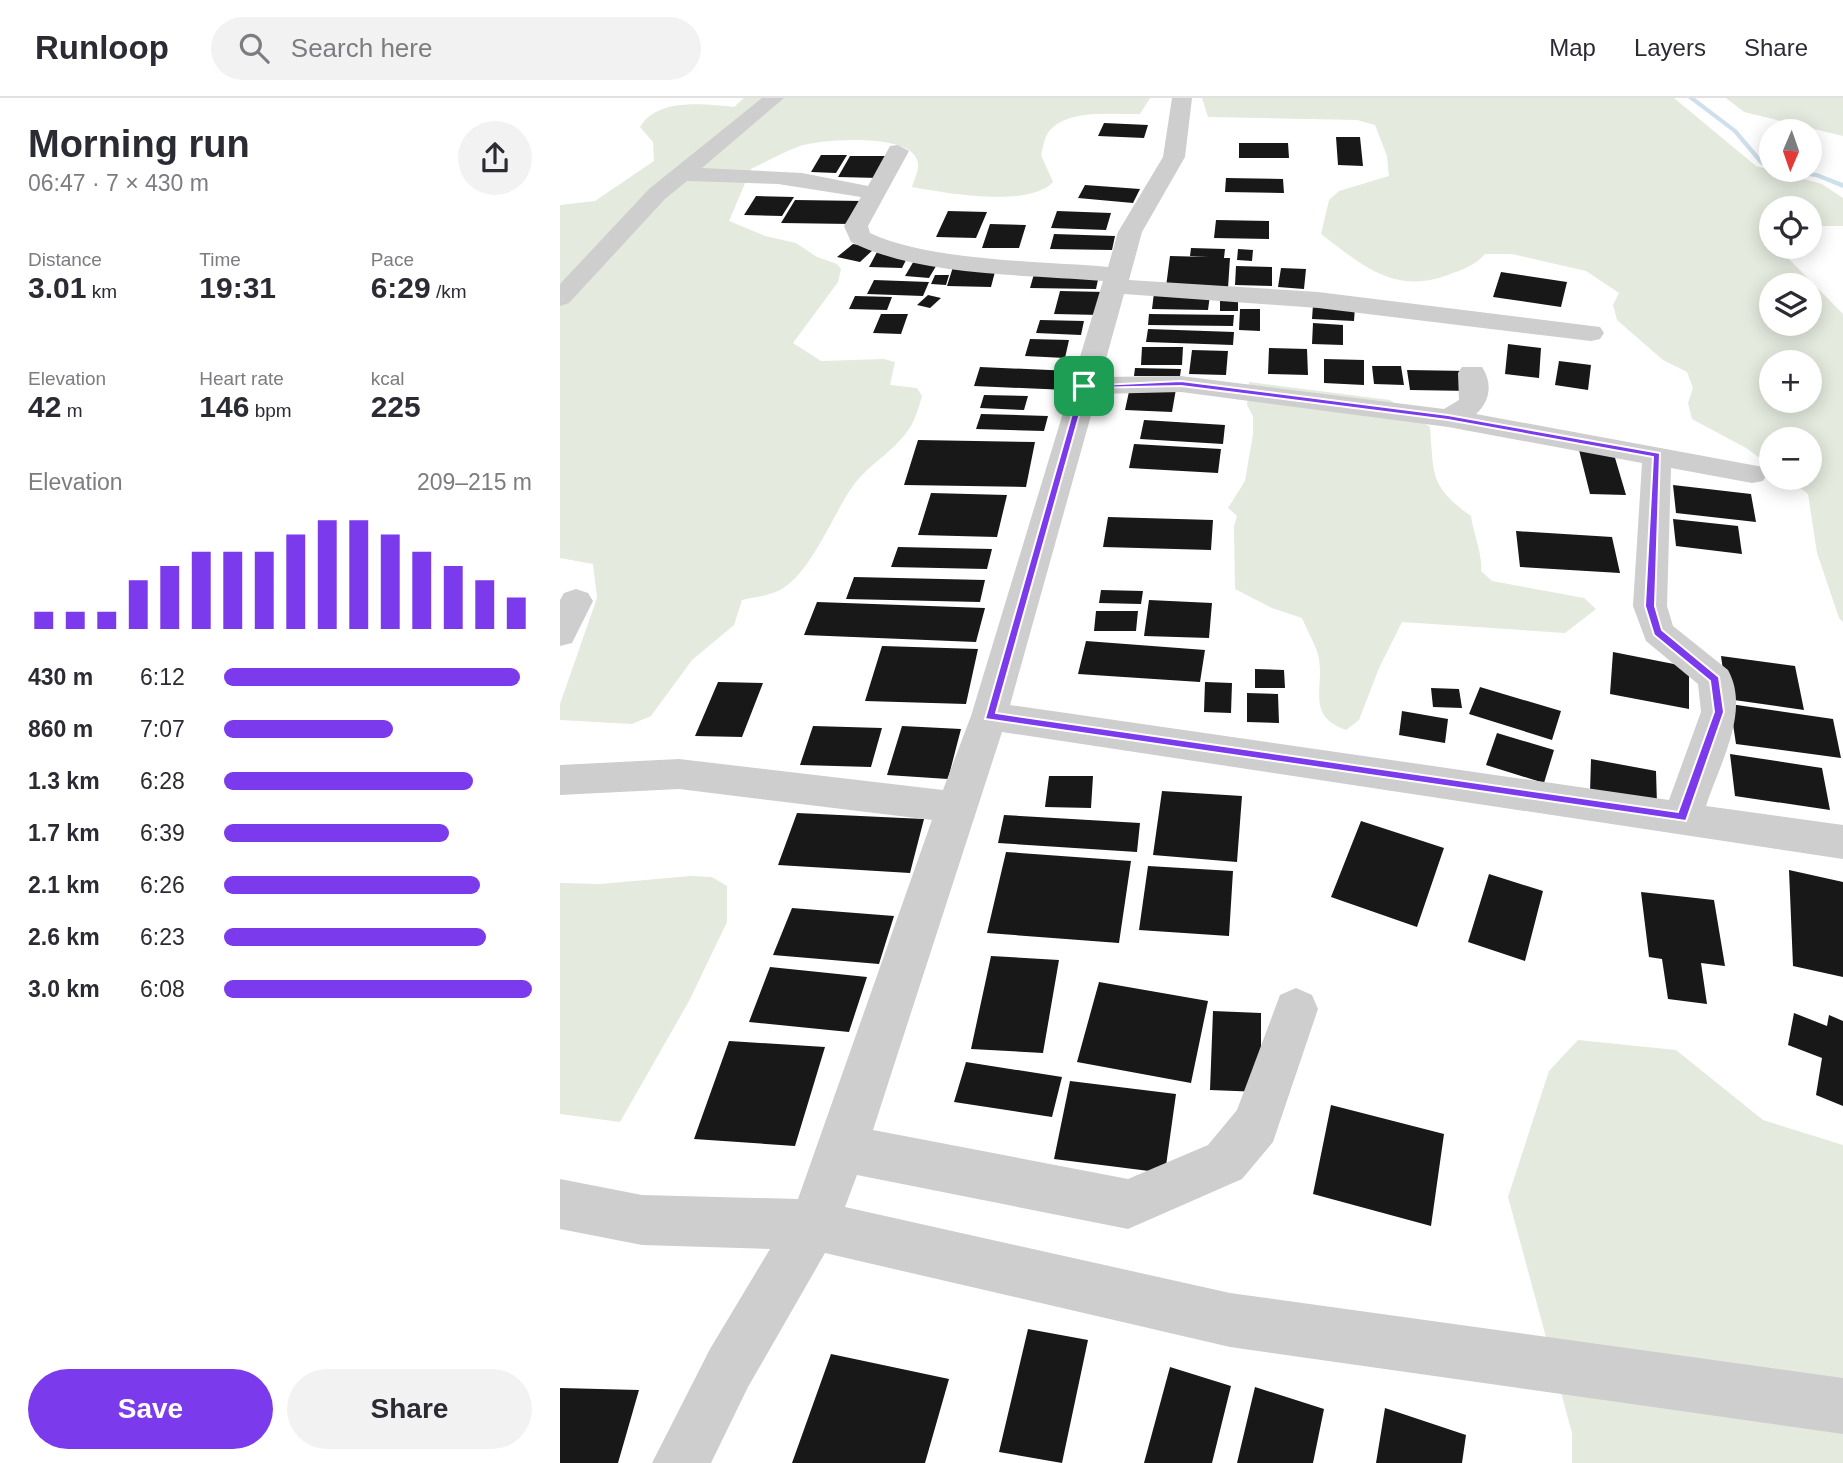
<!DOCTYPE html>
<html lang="en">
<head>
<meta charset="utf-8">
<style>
  body { margin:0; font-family:Helvetica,sans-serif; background:#f2f2f3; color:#2b2b33; height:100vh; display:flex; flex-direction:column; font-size:26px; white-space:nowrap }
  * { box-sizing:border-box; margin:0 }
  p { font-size:23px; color:#7c7c81 }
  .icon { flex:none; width:38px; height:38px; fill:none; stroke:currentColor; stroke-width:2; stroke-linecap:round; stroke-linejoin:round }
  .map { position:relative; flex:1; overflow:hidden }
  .drawer { display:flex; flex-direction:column; background:#fff; width:560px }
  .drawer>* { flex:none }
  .needle { width:46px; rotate:182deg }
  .tools { position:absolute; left:1199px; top:21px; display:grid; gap:14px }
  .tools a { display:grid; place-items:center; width:63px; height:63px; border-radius:50%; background:#fff; box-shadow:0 4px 18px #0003; font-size:35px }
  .pin { position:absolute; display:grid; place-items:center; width:60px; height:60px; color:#fff; margin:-30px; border-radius:14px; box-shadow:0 4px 10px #0006 }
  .round { display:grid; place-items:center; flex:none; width:74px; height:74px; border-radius:37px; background:#f2f2f3 }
  .summary { display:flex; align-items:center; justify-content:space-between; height:119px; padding:0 28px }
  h1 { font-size:38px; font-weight:800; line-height:52px }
  .metrics { display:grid; grid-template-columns:repeat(3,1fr); gap:10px; height:119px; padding:7px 28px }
  .metrics div { display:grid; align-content:center }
  .metrics b { font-size:30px; font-weight:800 }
  .metrics small { font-size:19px; font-weight:400 }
  .metrics p { font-size:19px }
  .chart { height:196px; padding:14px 28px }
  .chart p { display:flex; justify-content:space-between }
  .chart svg { width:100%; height:126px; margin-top:7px; stroke:#7c3aed; stroke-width:6 }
  .cta { display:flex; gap:14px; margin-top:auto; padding:14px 28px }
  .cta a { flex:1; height:80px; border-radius:42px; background:#7c3aed; color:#fff; font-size:28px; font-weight:800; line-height:80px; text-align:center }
  .cta a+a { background:#f2f2f3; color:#2b2b33 }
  ul { padding:0 28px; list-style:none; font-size:23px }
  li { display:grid; grid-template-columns:112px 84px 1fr; align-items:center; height:52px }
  li i { height:18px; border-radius:9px; background:#7c3aed }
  header { display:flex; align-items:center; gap:42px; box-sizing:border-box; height:98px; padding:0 35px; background:#fff; border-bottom:2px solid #e1e1e2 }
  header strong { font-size:33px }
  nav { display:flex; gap:38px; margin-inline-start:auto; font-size:24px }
  .search { width:490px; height:63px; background:#f2f2f3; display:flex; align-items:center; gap:18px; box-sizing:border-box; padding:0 24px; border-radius:38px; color:#7c7c81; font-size:26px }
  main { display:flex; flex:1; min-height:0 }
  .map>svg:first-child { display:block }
  .green { fill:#e4eade; fill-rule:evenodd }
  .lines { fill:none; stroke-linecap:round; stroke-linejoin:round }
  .stream { fill:#cee0ec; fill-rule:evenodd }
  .building { fill:#181818 }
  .minor { fill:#cecece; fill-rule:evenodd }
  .route { fill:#7c3aed; stroke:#fff; stroke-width:2; fill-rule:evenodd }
</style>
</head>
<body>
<header>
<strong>Runloop</strong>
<div class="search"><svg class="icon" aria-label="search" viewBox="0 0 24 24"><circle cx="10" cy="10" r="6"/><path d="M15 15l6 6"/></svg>Search here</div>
<nav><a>Map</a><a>Layers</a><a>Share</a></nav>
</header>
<main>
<section class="drawer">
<div class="summary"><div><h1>Morning run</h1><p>06:47 · 7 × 430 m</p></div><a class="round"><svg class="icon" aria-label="share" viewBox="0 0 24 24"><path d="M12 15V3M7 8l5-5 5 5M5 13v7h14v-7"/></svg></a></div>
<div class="metrics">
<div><p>Distance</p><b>3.01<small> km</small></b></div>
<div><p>Time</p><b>19:31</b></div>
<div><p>Pace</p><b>6:29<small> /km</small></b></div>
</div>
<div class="metrics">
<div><p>Elevation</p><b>42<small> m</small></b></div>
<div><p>Heart rate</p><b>146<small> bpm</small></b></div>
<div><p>kcal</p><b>225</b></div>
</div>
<div class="chart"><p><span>Elevation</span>209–215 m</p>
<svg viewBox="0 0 160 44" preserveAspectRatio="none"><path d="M5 44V38M15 44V38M25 44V38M35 44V27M45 44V22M55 44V17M65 44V17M75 44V17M85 44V11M95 44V6M105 44V6M115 44V11M125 44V17M135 44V22M145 44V27M155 44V33"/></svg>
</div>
<ul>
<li><b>430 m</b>6:12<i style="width:96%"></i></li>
<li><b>860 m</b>7:07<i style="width:55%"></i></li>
<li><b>1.3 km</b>6:28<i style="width:81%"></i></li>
<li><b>1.7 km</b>6:39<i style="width:73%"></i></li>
<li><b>2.1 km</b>6:26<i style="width:83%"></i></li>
<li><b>2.6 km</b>6:23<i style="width:85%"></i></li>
<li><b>3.0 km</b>6:08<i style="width:100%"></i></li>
</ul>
<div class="cta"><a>Save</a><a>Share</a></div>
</section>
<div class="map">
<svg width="1283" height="1365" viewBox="0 0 1283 1365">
  <rect width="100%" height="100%" fill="#fff"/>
  <!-- green -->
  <path class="green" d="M184 0H590L580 16C554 17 505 10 488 35 484 41 483 50 481 57L493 84C469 110 386 95 352 89 355 79 362 67 355 58 341 36 262 41 240 48 224 54 207 63 191 71L169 123 205 138 236 145 257 159 277 166 281 171 278 184 233 245 261 263 324 261 335 264 330 287 357 290 362 298C359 308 356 319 351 328 336 352 312 364 295 385 272 416 252 476 218 493 208 498 193 499 182 502L174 527 132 562 91 618 72 626 0 622V606L37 500 33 466 0 460V107L35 103 94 63 93 44 80 29C97 0 145 6 174 9Z
    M642 0H1114L1196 68 1262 86 1283 100V128H1250V110H1211V149H1228L1227 159 1283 216V524L1279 520 1257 455 1248 396 1227 380H1250V341H1211V368L1186 350 1132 321 1128 305 1133 290 1127 274 1103 262 1057 222 1053 207 1059 195 1026 173 952 156H925C915 168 903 171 888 177 834 197 802 167 761 136L769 102 779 93 829 78 827 58 815 27 797 22 648 19ZM1211 187H1250V226H1211ZM1250 264V303H1211V264Z
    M1166 0H1283V38L1184 14Z
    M689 284 830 302 870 329C874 377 869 388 911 418 913 435 923 457 921 473L932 483 1024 500 1036 511 1005 535 842 524 819 570 799 622 786 632C744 617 766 589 758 556 754 544 747 532 742 520L712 510 675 491 674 428 677 418 668 410 685 383 693 336V318L687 307Z
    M130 778 152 779 167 788V824L129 903 60 1024 0 1016V785L40 786Z
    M1018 942 1116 952 1203 1022 1283 1047V1365H1012V1335L948 1099 989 973Z"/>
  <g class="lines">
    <!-- stream -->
    <path class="stream" d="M1128 0H1135L1177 32 1204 64 1211 66V71L1200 66 1173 34Z
      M1213 72 1257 75 1283 85V90L1256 79 1216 74Z"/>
  </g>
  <!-- building -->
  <path class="building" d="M544 25 588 27 584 40 538 38Z
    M776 39H800L803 68 778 67Z
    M679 45H728L729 60H679Z
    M261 57H287L276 75 251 74Z
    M290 58H330L319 80 278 79Z
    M666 80 723 81 724 95 665 94Z
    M525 87 580 91 573 105 518 100Z
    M196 98 234 99 222 118 184 117Z
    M235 102 303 103 291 126 221 125Z
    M388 113 427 114 416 140 376 139Z
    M497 113 551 115 546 132 491 130Z
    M656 122 709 123V141L654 140Z
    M430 126 466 127 459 150H422Z
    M494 136 555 138 552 152 490 151Z
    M293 146 315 150 300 164 277 159Z
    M631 150 665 151 664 160H670L668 190 606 189 610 158 649 159 630 158Z
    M678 151 693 152 692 163 677 162Z
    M317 154 349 156 342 170 309 169Z
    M355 161 379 163 369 180 345 178Z
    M676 168 712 169V188L675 187Z
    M393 169 436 170 431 189 387 188Z
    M721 170 746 171 744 191 718 189Z
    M941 174 1007 184 1001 209 933 199Z
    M474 176 539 177 536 191 470 190Z
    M375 177H389L386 187 371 186Z
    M314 182 369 184 363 198 307 196Z
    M500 193 545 194 541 217 494 216Z
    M594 195 650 197 648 212 592 211Z
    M368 197 381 200 370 210 357 207Z
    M295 198 332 199 327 212 289 211Z
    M660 199H678V213H660Z
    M753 207 795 209 794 223 752 221Z
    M680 211H700V233L679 232Z
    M321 216H348L341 236 313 235Z
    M589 216 674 217 673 228 588 227Z
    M480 222 524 223 521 237 476 235Z
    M753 225 783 227V247L752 246Z
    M588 231 674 234 673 247 586 244Z
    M470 241 509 242 505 260 465 258Z
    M948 246 981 250 979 280 945 276Z
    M582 249H623L622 267H581Z
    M709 250 747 251 748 277 708 276Z
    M632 252 668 253 666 277 629 276Z
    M764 261 804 262V287L764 285Z
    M999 263 1031 267 1028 292 995 287Z
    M812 268H841L844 287 814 286Z
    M420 269 512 273 507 292 414 288Z
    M575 270 621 271 620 278H574Z
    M847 272 908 273 912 293 850 292Z
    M570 289 616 291 612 314 565 312Z
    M424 297 468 298 464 312 420 310Z
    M421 316 488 318 484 333 416 331Z
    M584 322 665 327 663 346 580 341Z
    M358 342 475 344 466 389 344 387Z
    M574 346 661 351 658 375 569 370Z
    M1019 352 1053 353 1066 397 1030 396Z
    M1113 387 1191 396 1196 424 1116 415Z
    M371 395 447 397 437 439 358 437Z
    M548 419 653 422 651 452 543 449Z
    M1113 421 1178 428 1182 456 1116 448Z
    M956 433 1052 439 1060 475 960 469Z
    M338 449 432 451 427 471 331 469Z
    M294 479 425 482 420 504 286 501Z
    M541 492 583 493 581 506 539 505Z
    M589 502 652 505 649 540 584 538Z
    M257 504 425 510 416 544 244 537Z
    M536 513H578L576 533H534Z
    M526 543 645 552 640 584 518 576Z
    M322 548 418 551 406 606 305 603Z
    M1053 554 1129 569V611L1050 596Z
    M1161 558 1235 568 1244 612 1167 601Z
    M695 571 724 572 725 590H695Z
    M158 584 203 585 182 639 135 638Z
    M645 584 672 585 671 615 644 614Z
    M920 589 1001 613 992 642 909 616Z
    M871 590 899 591 902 610 873 609Z
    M687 595 718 596 719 625 687 624Z
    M1170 606 1273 621 1281 660 1176 646Z
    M842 613 888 621 885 645 839 637Z
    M253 628 322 630 311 669 240 667Z
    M342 628 401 631 388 681 327 677Z
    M937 635 994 652 984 685 926 667Z
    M1170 656 1262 670 1270 712 1175 698Z
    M1031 661 1096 673 1097 707 1030 695Z
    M489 678H533L531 710 485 709Z
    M602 693 682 698 677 764 593 757Z
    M237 715 364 721 350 775 218 767Z
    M444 717 580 725 577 754 438 745Z
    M801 723 884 750 857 829 771 799Z
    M446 754 571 763 559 845 427 835Z
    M588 768 673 773 669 838 579 832Z
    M1229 772 1283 784V879L1233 868Z
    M929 776 983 793 965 863 908 844Z
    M1081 794 1154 802 1165 868 1141 865 1147 906 1108 901 1102 861 1089 859Z
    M232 810 334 818 319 866 213 857Z
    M431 858 499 862 483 955 411 951Z
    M210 869 307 879 289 934 189 924Z
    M539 884 648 903 631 985 517 964Z
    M653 913 701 915V994L650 992Z
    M1234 915 1267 928 1269 917 1283 923V1008L1256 997 1262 960 1228 947Z
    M169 943 265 949 235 1048 134 1041Z
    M406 964 502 979 492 1019 394 1004Z
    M510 983 616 996 605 1075 494 1061Z
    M771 1007 884 1036 871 1128 753 1096Z
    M468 1231 528 1242 502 1365 439 1354Z
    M271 1256 389 1281 365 1365H232Z
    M610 1269 671 1288 652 1365H584Z
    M695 1289 764 1311 753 1365H677Z
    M0 1290 79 1292 58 1365H0Z
    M825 1310 906 1337 902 1365H816Z"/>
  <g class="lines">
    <!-- minor -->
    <path class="minor" d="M202 0H224L142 70 242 75 308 88 330 48 338 47 349 53 308 128 310 135C369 163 480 163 548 169L558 134 603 59 612 0H632L625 59 582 134 569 182 758 194 1040 229 1044 235 1040 241 1031 243 758 210 564 196 541 279 621 278 884 311 899 302 898 275 902 269H922C933 285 930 304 916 316L1203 369 1207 376 1203 383 1192 385 1111 370 1107 508 1113 528 1168 572C1191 613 1159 667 1146 708L1283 727V761L442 634 313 1032 568 1081 648 1047 677 1012 720 897 736 890 752 897 758 911 713 1044 682 1081 568 1131 297 1077 285 1109 670 1195 1283 1280V1336L670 1249 265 1155 188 1289 151 1365H92L150 1251 210 1151 82 1147 0 1131V1081L82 1097 238 1101 372 722 119 691 0 697V667L119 661 383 692 411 618 543 183C464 176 362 179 291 144L284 128 301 99 218 86 127 83 105 101 9 205 0 208V186L89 91ZM621 294 888 329 1082 365 1073 508 1086 543 1138 586 1141 614 1109 702 450 607 537 296Z
      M16 491 28 495 33 503 12 545 0 548V502L4 495Z"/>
  </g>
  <!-- route -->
  <path class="route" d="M621 283 888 317 1100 355 1095 508 1102 532 1159 579 1164 614 1126 723 425 621 520 288ZM621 288 888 322 1093 359 1085 508 1094 537 1150 583 1154 614 1118 714 436 615 527 290Z"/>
</svg>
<div class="tools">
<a><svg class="needle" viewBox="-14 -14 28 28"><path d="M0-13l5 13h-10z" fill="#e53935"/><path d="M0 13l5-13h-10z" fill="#7c7c81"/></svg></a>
<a><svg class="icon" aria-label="locate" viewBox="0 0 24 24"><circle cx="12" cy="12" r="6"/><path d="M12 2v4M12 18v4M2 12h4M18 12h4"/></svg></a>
<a><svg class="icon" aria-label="layers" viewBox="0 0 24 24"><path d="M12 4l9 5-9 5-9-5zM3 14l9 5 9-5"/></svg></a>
<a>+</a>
<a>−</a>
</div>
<div class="pin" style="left:524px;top:288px;background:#1e9e55"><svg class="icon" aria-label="arrive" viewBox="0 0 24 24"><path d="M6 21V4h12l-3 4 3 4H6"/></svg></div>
</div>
</main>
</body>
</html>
